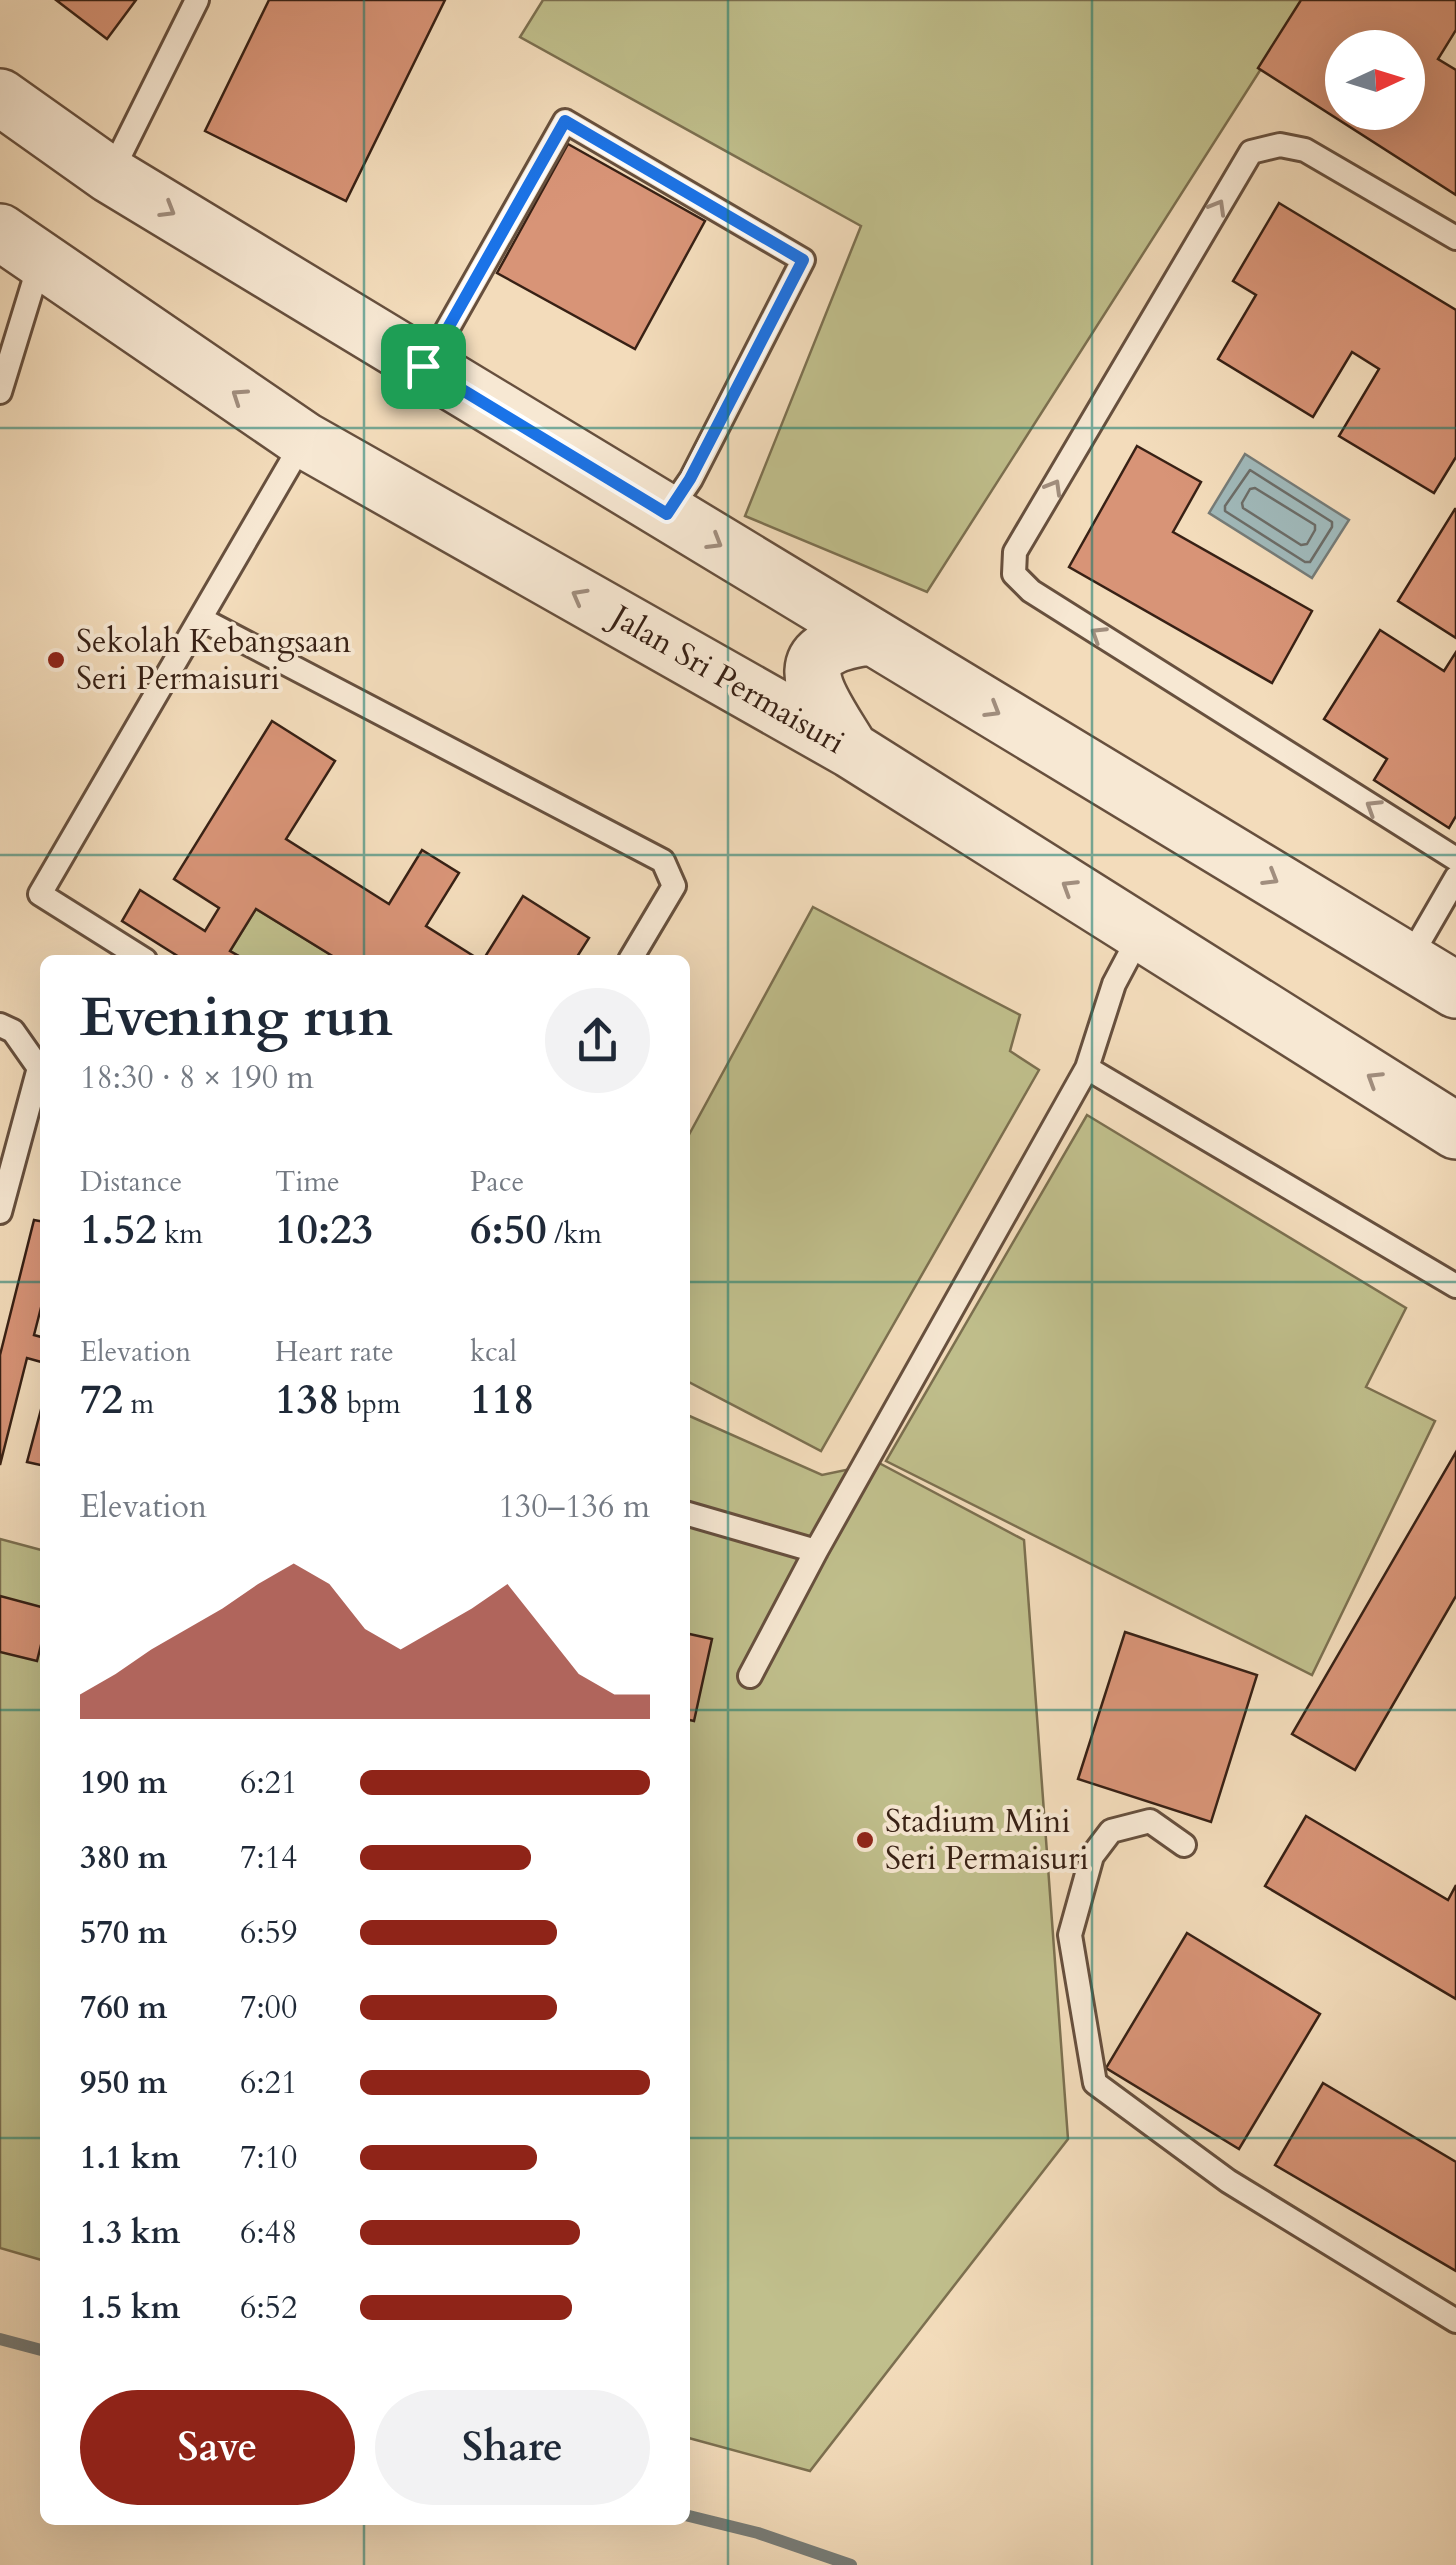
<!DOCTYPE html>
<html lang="en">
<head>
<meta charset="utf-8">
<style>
  body { margin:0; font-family:Cardo,serif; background:#f2f2f3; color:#1f2937; height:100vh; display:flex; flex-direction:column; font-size:38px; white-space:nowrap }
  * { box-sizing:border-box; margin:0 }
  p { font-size:32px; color:#747a83 }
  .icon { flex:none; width:55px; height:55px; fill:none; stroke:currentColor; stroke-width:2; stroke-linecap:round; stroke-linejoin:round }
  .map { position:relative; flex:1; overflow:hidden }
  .sheet { position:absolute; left:40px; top:955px; width:650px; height:1570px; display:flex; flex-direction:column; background:#fff; border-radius:15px; box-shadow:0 10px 40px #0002 }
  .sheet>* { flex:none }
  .needle { width:65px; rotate:86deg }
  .fabs { position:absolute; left:1325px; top:30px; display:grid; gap:20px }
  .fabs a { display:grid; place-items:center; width:100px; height:100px; border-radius:50%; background:#fff; box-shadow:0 10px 40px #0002; font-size:50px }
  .pin { position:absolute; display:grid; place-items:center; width:85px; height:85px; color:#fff; margin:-42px; border-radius:20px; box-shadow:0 5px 15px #0006 }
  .round { display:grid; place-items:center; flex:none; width:105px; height:105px; border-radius:52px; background:#f2f2f3 }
  .overview { display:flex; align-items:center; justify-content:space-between; height:170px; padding:0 40px }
  h1 { font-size:55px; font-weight:600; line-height:75px }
  .figures { display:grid; grid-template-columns:repeat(3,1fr); gap:15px; height:170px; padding:10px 40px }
  .figures div { display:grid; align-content:center }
  .figures b { font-size:42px; font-weight:600 }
  .figures small { font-size:28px; font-weight:400 }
  .figures p { font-size:28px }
  .chart { height:280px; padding:20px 40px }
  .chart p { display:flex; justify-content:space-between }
  .chart svg { width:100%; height:180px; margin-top:10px; fill:#8f2418; opacity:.7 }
  .action { display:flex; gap:20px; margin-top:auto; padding:20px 40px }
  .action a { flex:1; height:115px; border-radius:60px; background:#8f2418; color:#fff; font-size:40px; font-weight:600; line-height:115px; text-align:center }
  .action a+a { background:#f2f2f3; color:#1f2937 }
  ul { padding:0 40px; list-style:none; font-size:32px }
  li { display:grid; grid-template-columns:160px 120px 1fr; align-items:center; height:75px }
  li i { height:25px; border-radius:12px; background:#8f2418 }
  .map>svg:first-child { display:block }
  .green { fill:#c0bf8c; stroke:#7c7050; stroke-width:2.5 }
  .water { fill:#a0b9ba; stroke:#767c78; stroke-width:2.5 }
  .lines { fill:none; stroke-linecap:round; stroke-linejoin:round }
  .shore { stroke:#6c6d68; stroke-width:2.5 }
  .stream { stroke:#767c78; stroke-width:12 }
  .building { fill:#d89477; stroke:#382115; stroke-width:2.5; fill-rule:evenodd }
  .service-casing { stroke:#67503e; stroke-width:28 }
  .tertiary-casing { stroke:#67503e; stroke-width:60 }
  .service { stroke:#f7e8d3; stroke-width:22 }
  .tertiary { stroke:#f7e8d3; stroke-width:55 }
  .oneway { stroke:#a18e7e }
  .route-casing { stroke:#fff; stroke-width:20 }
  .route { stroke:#1a73e8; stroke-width:12 }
  .grid { fill:none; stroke:#0f766e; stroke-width:2.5; stroke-opacity:0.55 }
  .poi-dot { fill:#8f2418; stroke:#f7e8d3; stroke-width:4 }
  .labels { text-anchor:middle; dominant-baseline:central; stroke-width:8; stroke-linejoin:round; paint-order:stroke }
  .poi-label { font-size:32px; fill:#382115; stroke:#f7e8d3; text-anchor:start }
  .street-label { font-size:32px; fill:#382115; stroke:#f7e8d3 }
</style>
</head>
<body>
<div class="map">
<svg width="1456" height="2565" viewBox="0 0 1456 2565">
  <rect width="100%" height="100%" fill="#f3dcbb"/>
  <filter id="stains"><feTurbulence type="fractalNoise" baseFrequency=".002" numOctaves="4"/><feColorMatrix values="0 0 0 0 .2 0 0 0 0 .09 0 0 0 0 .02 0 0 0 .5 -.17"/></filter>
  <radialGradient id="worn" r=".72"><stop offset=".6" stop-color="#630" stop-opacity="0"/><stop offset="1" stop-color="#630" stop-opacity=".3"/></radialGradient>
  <!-- green -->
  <path class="green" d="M543 0H1305L927 592 745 516 861 226 520 37Z
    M813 907 1020 1015 1010 1051 1039 1070 821 1451 685 1380V1142Z
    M256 909 339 960H246L230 951Z
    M1087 1115 1406 1308 1366 1387 1435 1421 1312 1675 886 1461Z
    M685 1414 822 1475 879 1463 1024 1540 1068 2139 810 2471 685 2437Z
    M0 1539 45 1551V2261L0 2248Z"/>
  <!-- water -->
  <path class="water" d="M1245 454 1349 520 1312 578 1209 513Z"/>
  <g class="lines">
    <!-- shore -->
    <path class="shore" d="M1250 470 1332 522V527L1310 562H1305L1225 511V506Z
      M1255 488 1315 525V530L1307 544 1301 545 1243 508 1242 503 1250 489Z"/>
    <!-- stream -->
    <path class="stream" d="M0 2339 45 2351
      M685 2515 758 2533 851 2565"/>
  </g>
  <!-- building -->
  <path class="building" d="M56 0H136L107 39Z
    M269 0H445L346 201 205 131Z
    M1301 0H1456V30L1438 59 1456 70V195L1258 68ZM1342 48H1408V112H1342Z
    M568 144 705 221 635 349 497 273Z
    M1279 203 1456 310V457L1434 493 1339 436 1379 369 1352 352 1313 417 1218 359 1256 295 1233 281Z
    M1137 446 1201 482 1173 532 1312 611 1272 683 1069 567Z
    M1455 509H1456V638L1398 601Z
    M1380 630 1444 671 1456 652V816L1449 828 1374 780 1387 759 1324 719Z
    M272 721 335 761 286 839 389 904 422 850 459 873 426 926 480 960H339L256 909 230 951 246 960H184L122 921 140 890 205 931 219 908 174 879Z
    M523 896 589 938 575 960H483Z
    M34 1220 45 1222V1292L34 1335 45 1338V1363L27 1358 0 1465V1355Z
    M43 1402 45 1403V1466L27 1462Z
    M1456 1452V1596L1355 1770 1292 1734Z
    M0 1596 45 1608V1629L37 1661 0 1652Z
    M1125 1632 1257 1675 1211 1822 1078 1779Z
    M685 1633 712 1639 694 1721 685 1719Z
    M1306 1816 1448 1900 1456 1885V1999L1265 1886Z
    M1187 1933 1320 2014 1239 2149 1106 2068Z
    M1323 2083 1456 2162V2271L1275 2165Z"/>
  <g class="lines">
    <!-- service casing -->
    <g class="service-casing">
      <path id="service" d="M110 175 197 0
        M1456 238 1305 150 1280 145 1251 152 1015 552 1014 574 1031 591 1456 859
        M423 366 444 335 565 121 803 260 691 479 667 514
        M0 392 40 262
        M201 619 663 861 674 886 630 960
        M145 960 40 894 304 440
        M1408 961 1456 878
        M0 1025 13 1031 39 1068 0 1212
        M1087 1068 1456 1286
        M685 1513 816 1551
        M750 1676 816 1551 1087 1068 1114 984 1141 933
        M1184 1845 1150 1821 1111 1831 1092 1856 1070 1935 1095 2083 1228 2181 1456 2321"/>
    </g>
    <!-- tertiary casing -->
    <g class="tertiary-casing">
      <path id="tertiary" d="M0 97 110 175 1456 990
        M0 232 304 440 851 750 1456 1131
        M849 747C817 694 778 648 871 637"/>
    </g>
    <!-- service -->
    <use href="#service" class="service"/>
    <!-- tertiary -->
    <use href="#tertiary" class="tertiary"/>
  </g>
  <!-- one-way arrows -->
  <defs><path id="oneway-chevron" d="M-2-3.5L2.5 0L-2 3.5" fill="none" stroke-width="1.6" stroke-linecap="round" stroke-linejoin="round" transform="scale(2.5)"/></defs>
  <g class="oneway">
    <use href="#oneway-chevron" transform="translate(1218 207) rotate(-60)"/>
    <use href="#oneway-chevron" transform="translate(168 210) rotate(31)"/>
    <use href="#oneway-chevron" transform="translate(239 396) rotate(-146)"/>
    <use href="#oneway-chevron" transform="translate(1054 487) rotate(-60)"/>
    <use href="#oneway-chevron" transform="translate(715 542) rotate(31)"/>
    <use href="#oneway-chevron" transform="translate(579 596) rotate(-151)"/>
    <use href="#oneway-chevron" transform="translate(1098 634) rotate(-148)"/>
    <use href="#oneway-chevron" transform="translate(993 710) rotate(31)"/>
    <use href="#oneway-chevron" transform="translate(1373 807) rotate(-148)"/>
    <use href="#oneway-chevron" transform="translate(1271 878) rotate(31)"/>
    <use href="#oneway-chevron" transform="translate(1069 887) rotate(-148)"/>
    <use href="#oneway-chevron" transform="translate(1374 1079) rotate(-148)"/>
  </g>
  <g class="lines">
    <!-- route casing -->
    <g class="route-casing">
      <path id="route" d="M565 121 803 260 690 479 667 514 423 366 444 335Z"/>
    </g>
    <!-- route -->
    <use href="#route" class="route"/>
  </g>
  <!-- grid -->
  <path class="grid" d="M364 0V960M728 0V2565M1092 0V2565M0 428H1456M0 855H1456M0 1282H45M685 1282H1456M0 1710H45M685 1710H1456M0 2138H45M685 2138H1456M364 2520V2565"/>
  <!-- markers -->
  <g class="poi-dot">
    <circle cx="56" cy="660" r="10"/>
    <circle cx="865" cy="1840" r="10"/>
  </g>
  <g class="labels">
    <!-- poi labels -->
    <g class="poi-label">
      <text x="76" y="642">Sekolah Kebangsaan<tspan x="76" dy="37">Seri Permaisuri</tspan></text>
      <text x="885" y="1822">Stadium Mini<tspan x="885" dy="37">Seri Permaisuri</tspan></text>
    </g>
    <!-- street labels -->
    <g class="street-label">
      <text transform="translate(728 680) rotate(30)">Jalan Sri Permaisuri</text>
    </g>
  </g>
  <rect width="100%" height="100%" filter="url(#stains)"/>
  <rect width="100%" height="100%" fill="url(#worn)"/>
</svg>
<div class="fabs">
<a><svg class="needle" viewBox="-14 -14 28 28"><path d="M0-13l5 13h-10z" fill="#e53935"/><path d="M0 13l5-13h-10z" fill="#747a83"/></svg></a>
</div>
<div class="pin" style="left:423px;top:366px;background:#1e9e55"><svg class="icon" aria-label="arrive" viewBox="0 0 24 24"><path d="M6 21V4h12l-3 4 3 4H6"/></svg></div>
<section class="sheet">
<div class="overview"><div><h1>Evening run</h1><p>18:30 · 8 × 190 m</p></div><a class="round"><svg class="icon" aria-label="share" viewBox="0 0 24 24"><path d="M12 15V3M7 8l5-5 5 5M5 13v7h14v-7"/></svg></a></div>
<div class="figures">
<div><p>Distance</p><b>1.52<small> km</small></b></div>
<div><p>Time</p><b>10:23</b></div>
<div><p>Pace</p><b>6:50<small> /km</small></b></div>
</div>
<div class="figures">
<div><p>Elevation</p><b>72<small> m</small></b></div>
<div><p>Heart rate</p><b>138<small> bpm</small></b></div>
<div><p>kcal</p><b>118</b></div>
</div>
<div class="chart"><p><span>Elevation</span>130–136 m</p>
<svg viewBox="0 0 160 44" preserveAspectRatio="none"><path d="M0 44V38L10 33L20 27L30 22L40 17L50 11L60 6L70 11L80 22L90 27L100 22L110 17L120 11L130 22L140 33L150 38L160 38V44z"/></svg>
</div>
<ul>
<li><b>190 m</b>6:21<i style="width:100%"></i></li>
<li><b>380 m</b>7:14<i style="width:59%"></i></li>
<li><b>570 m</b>6:59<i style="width:68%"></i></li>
<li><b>760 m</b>7:00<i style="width:68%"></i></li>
<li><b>950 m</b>6:21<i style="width:100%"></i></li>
<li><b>1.1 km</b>7:10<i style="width:61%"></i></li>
<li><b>1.3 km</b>6:48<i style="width:76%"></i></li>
<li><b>1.5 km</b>6:52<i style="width:73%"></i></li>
</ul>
<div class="action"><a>Save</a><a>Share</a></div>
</section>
</div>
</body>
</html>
